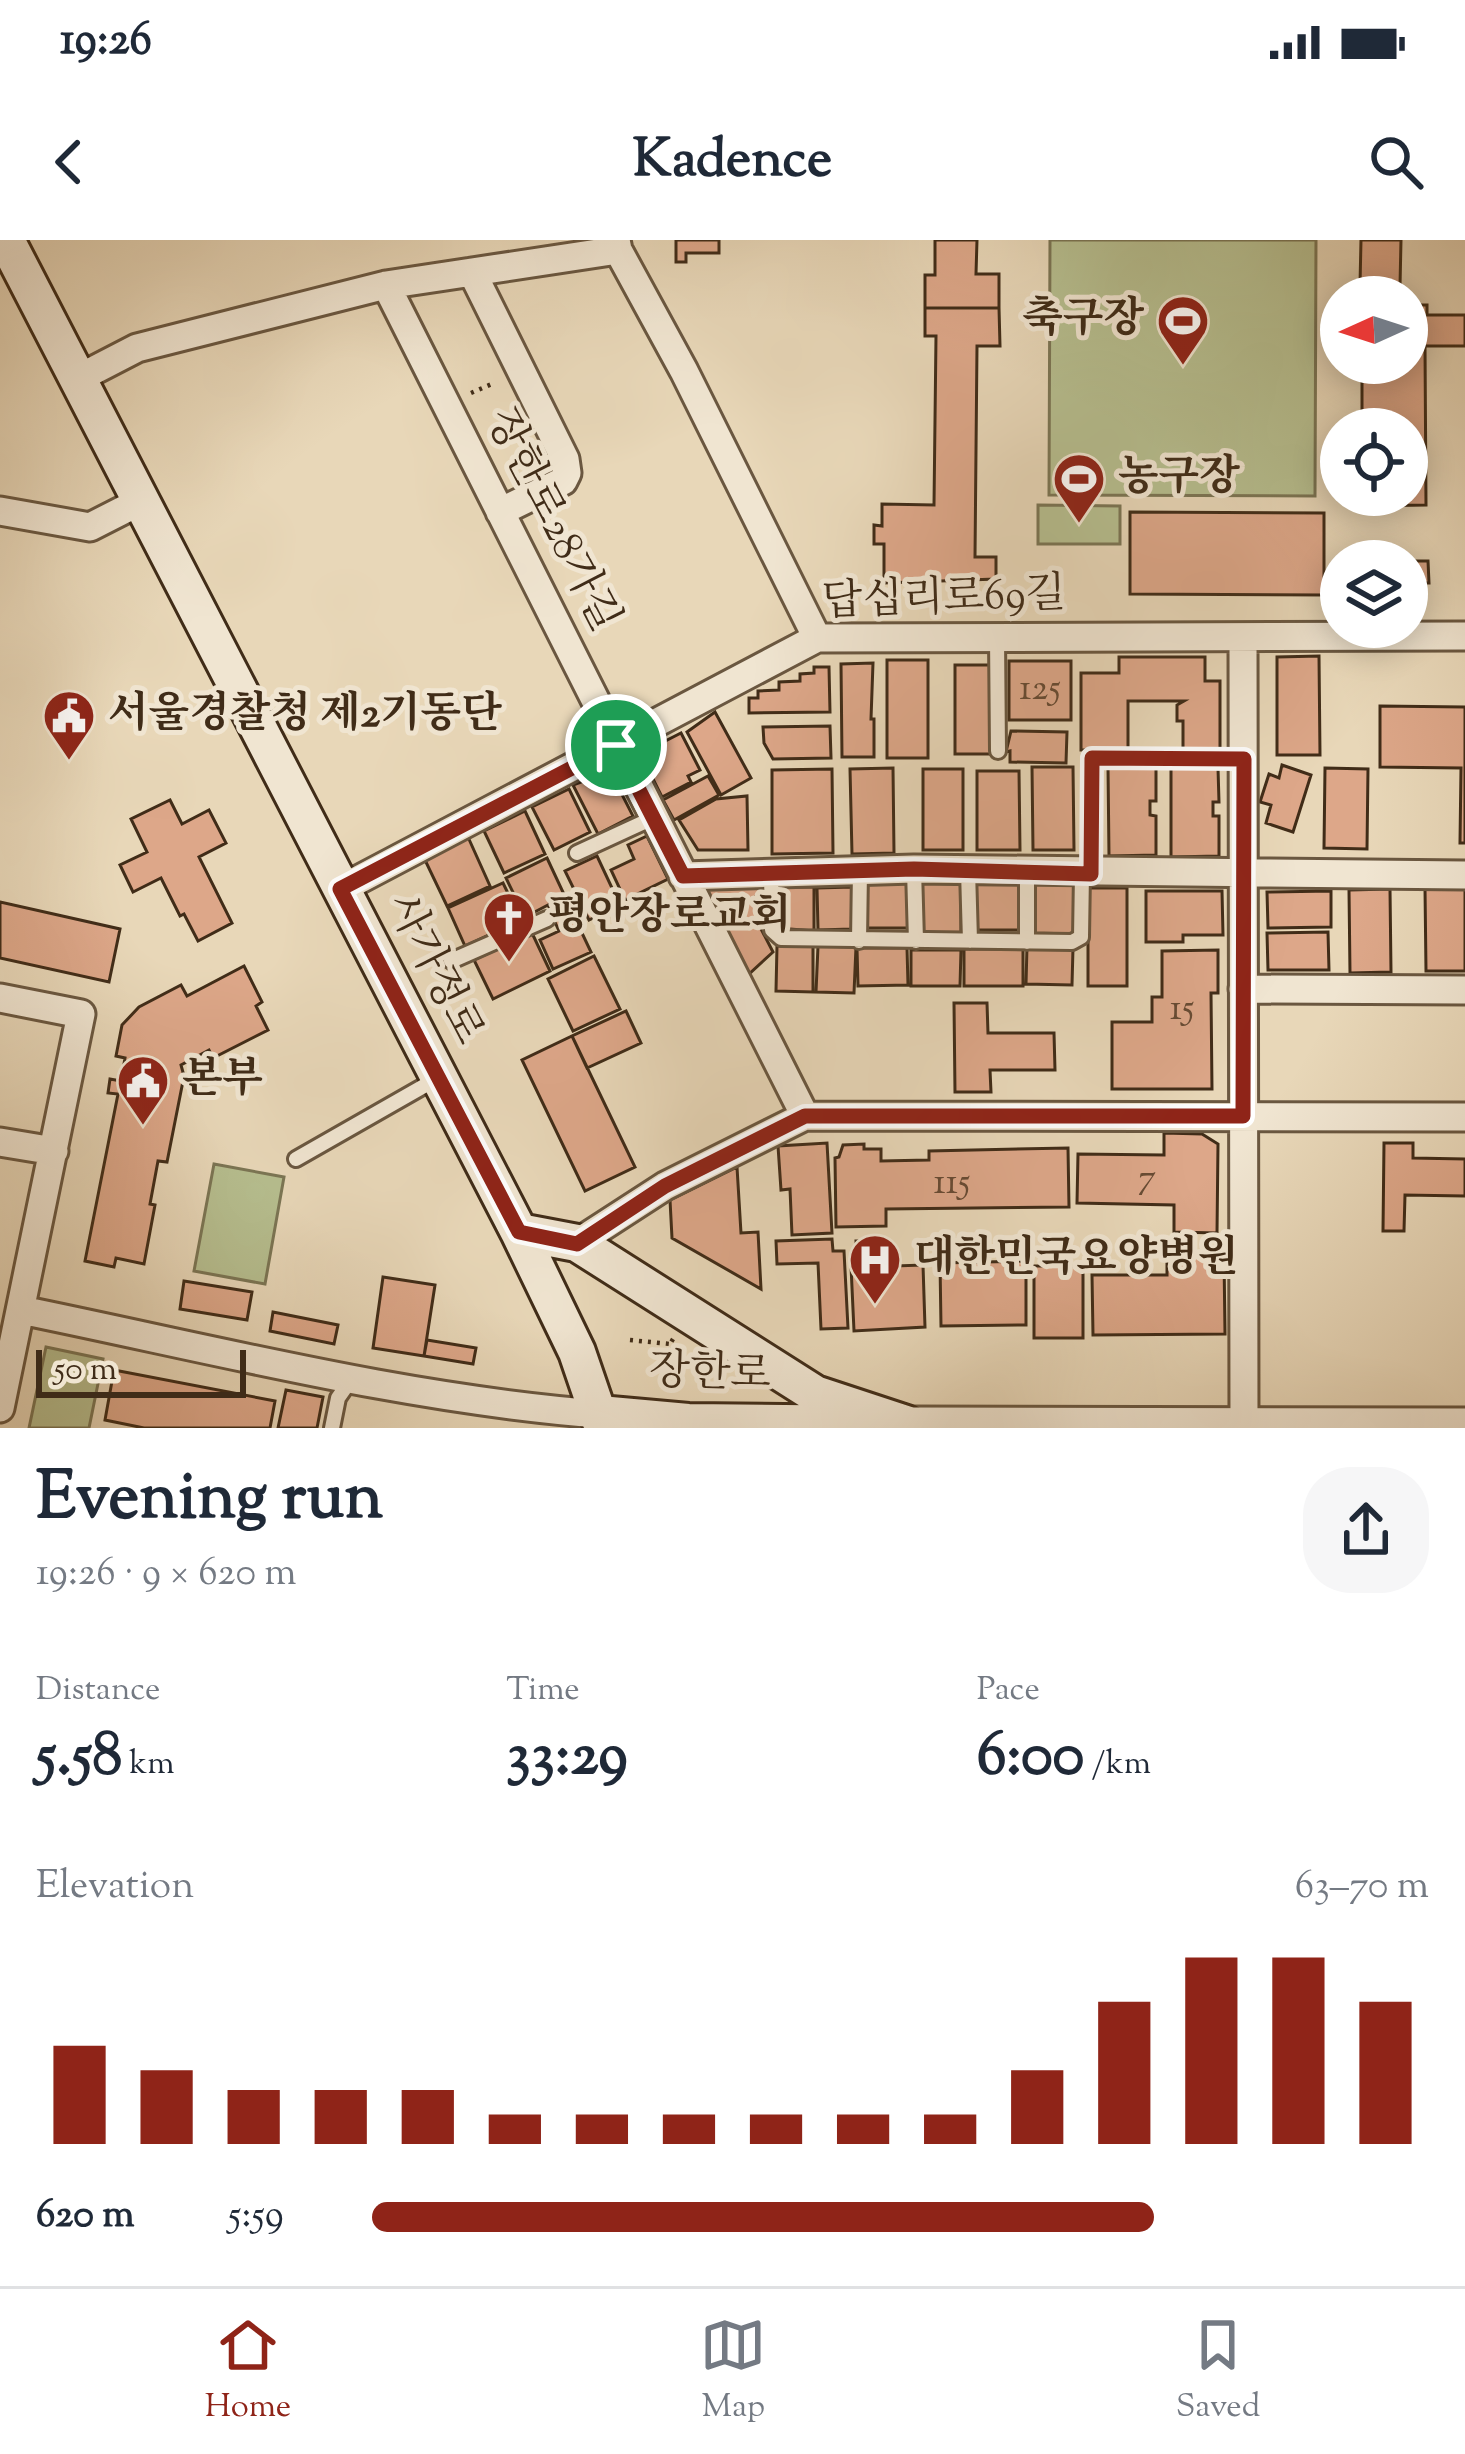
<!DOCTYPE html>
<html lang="en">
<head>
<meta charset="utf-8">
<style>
  body { margin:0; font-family:"Sorts Mill Goudy","Noto Serif KR",serif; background:#f6f6f7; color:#1f2937; height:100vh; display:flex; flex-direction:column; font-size:45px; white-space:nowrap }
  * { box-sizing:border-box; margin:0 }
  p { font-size:39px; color:#747a83 }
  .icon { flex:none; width:66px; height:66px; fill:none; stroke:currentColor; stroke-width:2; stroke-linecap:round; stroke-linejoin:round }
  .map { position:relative; height:1188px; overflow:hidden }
  .drawer { display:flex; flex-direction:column; background:#fff; flex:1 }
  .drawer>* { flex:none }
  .needle { width:78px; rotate:267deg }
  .fabs { position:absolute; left:1320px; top:36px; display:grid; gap:24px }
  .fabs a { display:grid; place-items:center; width:108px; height:108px; border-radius:50%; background:#fff; box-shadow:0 6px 30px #0003; font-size:60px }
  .scale { position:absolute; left:36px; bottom:30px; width:210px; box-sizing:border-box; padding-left:12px; border:6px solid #402c18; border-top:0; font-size:33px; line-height:42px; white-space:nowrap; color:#402c18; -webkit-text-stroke:9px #f0e5d1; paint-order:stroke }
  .pin { position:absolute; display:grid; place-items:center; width:102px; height:102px; color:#fff; margin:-51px; border:6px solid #fff; border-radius:50%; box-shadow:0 3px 12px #0007 }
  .round { display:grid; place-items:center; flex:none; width:126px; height:126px; border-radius:48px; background:#f6f6f7 }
  .overview { display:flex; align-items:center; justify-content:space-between; height:204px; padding:0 36px }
  h1 { font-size:66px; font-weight:700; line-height:90px }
  .figures { display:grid; grid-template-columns:repeat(3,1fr); gap:18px; height:204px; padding:12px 36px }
  .figures div { display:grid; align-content:center }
  .figures b { font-size:60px; font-weight:700 }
  .figures small { font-size:33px; font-weight:400 }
  .figures p { font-size:33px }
  .chart { height:336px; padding:24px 36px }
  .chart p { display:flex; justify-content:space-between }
  .chart svg { width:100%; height:216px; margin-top:12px; stroke:#8f2418; stroke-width:6 }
  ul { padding:0 36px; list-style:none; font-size:39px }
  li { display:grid; grid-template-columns:192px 144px 1fr; align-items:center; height:90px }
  li i { height:30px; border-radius:15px; background:#8f2418 }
  .status { display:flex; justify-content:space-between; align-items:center; height:84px; padding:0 60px; background:#fff; direction:ltr }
  .status svg { height:33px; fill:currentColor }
  header { display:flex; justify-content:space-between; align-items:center; height:156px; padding:0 36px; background:#fff; font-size:54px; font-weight:700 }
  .dock { display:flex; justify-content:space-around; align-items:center; height:168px; border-top:3px solid #e0e1e3; background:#fff; font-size:33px; color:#747a83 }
  .dock a { display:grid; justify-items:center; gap:6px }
  .dock .active { color:#8f2418 }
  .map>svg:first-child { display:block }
  .green { fill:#b6be8f; stroke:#7b7554; stroke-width:3 }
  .building { fill:#dda789; stroke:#402c18; stroke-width:3 }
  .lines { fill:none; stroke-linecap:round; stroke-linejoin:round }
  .service-casing { stroke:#6a5740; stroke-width:20 }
  .minor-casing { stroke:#6a5740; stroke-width:33 }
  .tertiary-casing { stroke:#6a5740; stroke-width:39 }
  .secondary-casing { stroke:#402c18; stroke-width:42 }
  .path { stroke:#402c18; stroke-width:4.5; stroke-dasharray:3 6; stroke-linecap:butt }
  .service { stroke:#f0e5d1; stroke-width:14 }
  .minor { stroke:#f0e5d1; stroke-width:27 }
  .tertiary { stroke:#f0e5d1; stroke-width:33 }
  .secondary { stroke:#f0e5d1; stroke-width:36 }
  .route-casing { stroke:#fff; stroke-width:24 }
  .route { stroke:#8f2418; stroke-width:15 }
  .labels { text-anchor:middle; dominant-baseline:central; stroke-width:10; stroke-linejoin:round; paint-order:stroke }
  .number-label { font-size:36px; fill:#674b34 }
  .poi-label { font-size:42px; font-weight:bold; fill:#402c18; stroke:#f0e5d1; text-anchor:start }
  .street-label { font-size:42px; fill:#402c18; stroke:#f0e5d1 }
</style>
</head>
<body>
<div class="status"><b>19:26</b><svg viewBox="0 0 49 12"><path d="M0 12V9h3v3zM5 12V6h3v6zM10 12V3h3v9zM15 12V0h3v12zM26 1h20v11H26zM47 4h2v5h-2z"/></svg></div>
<header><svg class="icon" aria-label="back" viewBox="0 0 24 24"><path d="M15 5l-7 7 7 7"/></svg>Kadence<svg class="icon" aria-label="search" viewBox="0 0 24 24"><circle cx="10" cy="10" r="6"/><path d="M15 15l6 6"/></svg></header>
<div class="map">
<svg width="1465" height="1188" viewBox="0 0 1465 1188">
  <rect width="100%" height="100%" fill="#e8d7b8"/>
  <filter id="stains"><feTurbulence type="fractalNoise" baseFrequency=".00167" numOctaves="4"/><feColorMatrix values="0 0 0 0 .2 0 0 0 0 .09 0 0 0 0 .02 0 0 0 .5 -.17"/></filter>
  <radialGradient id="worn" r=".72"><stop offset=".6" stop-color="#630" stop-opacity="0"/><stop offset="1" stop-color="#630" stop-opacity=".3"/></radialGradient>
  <!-- green -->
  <path class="green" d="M1050 0H1316L1315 256 1049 255Z
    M1038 265 1120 266V304H1038Z
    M214 924 284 937 265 1044 194 1031Z
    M46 1107 103 1119 89 1188H29Z"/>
  <!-- building -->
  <path class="building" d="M676 0H719V13H686V22H676Z
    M935 0H977L976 34H999V68H925V35H935Z
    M1361 0H1401L1400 46 1360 45Z
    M1407 65H1427V75H1465V106H1425L1426 265 1363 266V255H1407V189H1362V123H1407Z
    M925 68H999L1000 106H977L975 317H996V339L884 343V304H874V285L882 286V264L934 265 936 96H925Z
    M1130 272 1324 273V355L1130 354Z
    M1407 321H1428L1429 343H1407Z
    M1319 416 1320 515H1277V417Z
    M1119 417H1205V441H1220V509H1183V481H1177V465L1184 461H1128V510H1081V433H1119Z
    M887 420H928V518H887Z
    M1009 421H1071V480H1009Z
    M873 423 871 479H874V517H842L841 424Z
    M955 425H992V514H955Z
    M814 427H829L830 472 749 473V458H758V451L779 450V442L800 441V434L814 433Z
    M1380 466 1465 467V603H1460L1461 528 1380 527Z
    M715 472 751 538 721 555 687 492Z
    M830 486 831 518 773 519 764 503 763 487Z
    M1011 491 1067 492 1066 523 1010 522V511L1006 512Z
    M681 493 700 530 688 536 691 542 662 557 642 517 646 511Z
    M1282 525 1311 535 1293 592 1266 583 1271 565 1260 562 1269 534 1279 538Z
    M1032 527H1073L1074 610H1033Z
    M1108 527H1156V561H1150V575L1156 576V615L1109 616Z
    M893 528 894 613 852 614 850 529Z
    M1171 528H1218L1219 562H1213V576H1219V616L1171 617Z
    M1325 528 1368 529 1367 609 1324 608Z
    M832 529 833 613 772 614V530Z
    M923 529H963V610H923Z
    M610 531 633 576 598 594 573 545Z
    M977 531H1019L1020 610H977Z
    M708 536 719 555 674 580 663 560Z
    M569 549 590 592 554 610 532 567Z
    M747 556 748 610H698L679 580 716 559Z
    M170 560 182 584 209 570 226 603 199 617 232 683 198 701 184 674 180 676 161 638 133 652 120 625 147 612 131 579Z
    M525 571 545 614 504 633 484 591Z
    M647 596 668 639 625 660 611 630 634 619 628 605Z
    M468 597 490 646 447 666 424 618Z
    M597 616 620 665 589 680 565 631Z
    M547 618 569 665 552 673 548 665 525 677 506 638Z
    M867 639H908V688H867Z
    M922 641H961V693H922Z
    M1020 641 1021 690H976L975 642Z
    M1035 641 1075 642 1074 694 1034 693Z
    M503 643 521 680 465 706 448 668Z
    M758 647 762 653 755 657 766 678 759 685 773 712 749 734 706 655 707 648Z
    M777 647H814V691L778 688Z
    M852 647V689L818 690 817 648Z
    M1088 648H1127V746H1088Z
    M1425 648H1465V731H1426Z
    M1390 649 1391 732 1350 733 1349 650Z
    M1146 651H1222L1223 695H1183V702H1146Z
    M1331 651V687L1268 688 1267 652Z
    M0 662 120 689 109 742 0 718Z
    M572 672 591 712 553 729 540 700 559 691 554 680Z
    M1328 692 1329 730H1268L1267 693Z
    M532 693 550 731 493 759 474 720Z
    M777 706H813V752L776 751Z
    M818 706 856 707 854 753 816 752Z
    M1027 706 1073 708 1072 745 1026 744Z
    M857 708H907L908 745 858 746Z
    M964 709H1023V746H964Z
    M911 710H961L960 746H911Z
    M1218 710V753H1211L1212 849H1112V782H1152V757H1162V711Z
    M594 716 620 769 573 791 548 739Z
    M244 726 262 762 256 766 268 790 213 818 209 810 181 825 184 836 167 922 158 921 150 964 155 965 144 1024 116 1018 114 1027 85 1021 118 854 108 853 110 839 121 841 125 818 116 816 122 785 139 767 181 745 187 756Z
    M954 763H987L988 793H1054L1055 830H990L991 852H955Z
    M626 771 641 803 587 828 572 796Z
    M572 796 635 927 585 951 522 820Z
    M1164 893 1202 894 1218 904 1217 993 1174 992V965L1077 963 1078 914 1164 915Z
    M827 903 832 993 792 995 790 949 781 950 778 906Z
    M1384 903H1413V918L1465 919V956L1405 955 1404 991H1383Z
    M864 904V909H881V921L929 920V911L1068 908 1069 967 886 969V986L836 987 835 918 839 917 843 905Z
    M737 927 741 993 758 992 761 1049 672 998 670 960Z
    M832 999 833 1011H844L848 1088 821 1089 818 1023 777 1024 776 1001Z
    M856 1001H879L880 1021 895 1020V1026L923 1025 925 1087 854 1091 851 1026H857Z
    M1224 1017 1225 1094 1093 1095 1092 1035H1167V1018Z
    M1026 1021V1085L941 1086 940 1023Z
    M1034 1026H1083V1098H1034Z
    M383 1037 435 1045 424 1116 373 1108Z
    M184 1041 252 1052 247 1080 180 1069Z
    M273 1072 338 1085 334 1104 270 1091Z
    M427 1100 476 1108 473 1124 424 1116Z
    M114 1130 275 1161 270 1188H144L105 1180Z
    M286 1150 323 1157 317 1188H278Z"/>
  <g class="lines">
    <!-- service casing -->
    <g class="service-casing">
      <path id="service" d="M997 397 998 511
        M577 613 653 578
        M914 629 916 701
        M968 630 970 701
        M771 633 772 690 781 698 1072 702 1081 697 1082 633
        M1091 634 1092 518 1243 519
        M859 701 860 630
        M1027 702V631
        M451 721 547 679
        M296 919 438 838
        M332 1188 338 1158 352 1138"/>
    </g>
    <!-- minor casing -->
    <g class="minor-casing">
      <path id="minor" d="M616 0 618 10 684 131 817 398
        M472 32 565 219 567 233 563 241 500 272
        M386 45 805 876
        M79 138 137 108 386 45 618 10
        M0 271 90 287 141 261
        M1243 398 1244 1185
        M683 636 914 629 1465 635
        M341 649 817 398 1465 396
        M1243 749 1465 750
        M0 758 81 774 0 1168
        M0 902 54 911
        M577 1003 665 946 805 876 1465 877
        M21 1070C212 1109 405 1159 599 1174"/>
    </g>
    <!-- tertiary casing -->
    <g class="tertiary-casing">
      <path id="tertiary" d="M906 1184 1465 1185"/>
    </g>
    <!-- secondary casing -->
    <g class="secondary-casing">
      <path id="secondary" d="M6 0 519 992 577 1112 603 1188
        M519 992 577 1003 815 1154 906 1184
        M599 1174 688 1182 872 1184"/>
    </g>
    <!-- path -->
    <path class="path" d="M471 153 494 143
      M673 1099 670 1104 678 1139
      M630 1100 670 1104"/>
    <!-- service -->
    <use href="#service" class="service"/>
    <!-- minor -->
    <use href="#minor" class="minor"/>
    <!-- tertiary -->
    <use href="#tertiary" class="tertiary"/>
    <!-- secondary -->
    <use href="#secondary" class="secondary"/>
  </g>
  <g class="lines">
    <!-- route casing -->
    <g class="route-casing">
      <path id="route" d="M616 505 683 636 914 629 1091 634 1092 518 1244 519 1243 876H805L665 946 577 1004 519 992 340 649Z"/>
    </g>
    <!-- route -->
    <use href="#route" class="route"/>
  </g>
  <!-- icons -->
  <defs>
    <g id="stadium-pin" transform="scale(2.7)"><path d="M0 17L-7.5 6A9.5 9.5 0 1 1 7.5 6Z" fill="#8f2418" stroke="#f0e5d1"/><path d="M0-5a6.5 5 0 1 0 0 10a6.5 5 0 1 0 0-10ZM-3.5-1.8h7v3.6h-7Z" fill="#fff"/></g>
    <g id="civic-pin" transform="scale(2.7)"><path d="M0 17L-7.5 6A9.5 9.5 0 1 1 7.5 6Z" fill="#8f2418" stroke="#f0e5d1"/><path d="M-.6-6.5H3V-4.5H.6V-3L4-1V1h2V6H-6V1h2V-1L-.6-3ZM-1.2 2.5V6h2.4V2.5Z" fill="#fff"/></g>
    <g id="church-pin" transform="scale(2.7)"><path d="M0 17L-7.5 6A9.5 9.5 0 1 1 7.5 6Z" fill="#8f2418" stroke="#f0e5d1"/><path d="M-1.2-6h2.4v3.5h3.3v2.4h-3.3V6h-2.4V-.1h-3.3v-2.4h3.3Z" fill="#fff"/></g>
    <g id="hospital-pin" transform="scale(2.7)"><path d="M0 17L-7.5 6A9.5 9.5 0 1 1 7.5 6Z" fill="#8f2418" stroke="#f0e5d1"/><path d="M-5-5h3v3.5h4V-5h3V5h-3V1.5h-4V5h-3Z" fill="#fff"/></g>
  </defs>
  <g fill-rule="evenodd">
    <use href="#stadium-pin" x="1183" y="81"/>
    <use href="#stadium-pin" x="1079" y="239"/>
    <use href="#civic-pin" x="69" y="476"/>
    <use href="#church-pin" x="509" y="678"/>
    <use href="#civic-pin" x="143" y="841"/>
    <use href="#hospital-pin" x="875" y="1020"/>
  </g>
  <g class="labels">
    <!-- number labels -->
    <g class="number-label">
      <text x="1040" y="450">125</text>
      <text x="1182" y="770">15</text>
      <text x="1147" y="939">7</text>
      <text x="952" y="944">115</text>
    </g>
    <!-- poi labels -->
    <g class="poi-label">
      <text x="1144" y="81" text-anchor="end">축구장</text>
      <text x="1118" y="239">농구장</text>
      <text x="108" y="476">서울경찰청 제2기동단</text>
      <text x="548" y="678">평안장로교회</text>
      <text x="182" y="841">본부</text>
      <text x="914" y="1020">대한민국요양병원</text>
    </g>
    <!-- street labels -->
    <g class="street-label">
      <text transform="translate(551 281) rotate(63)">장한로28가길</text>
      <text transform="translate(944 360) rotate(-2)">답십리로69길</text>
      <text transform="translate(433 730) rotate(63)">사가정로</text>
      <text transform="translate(710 1135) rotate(2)">장한로</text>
    </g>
  </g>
  <rect width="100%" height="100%" filter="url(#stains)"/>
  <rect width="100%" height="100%" fill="url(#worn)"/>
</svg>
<div class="fabs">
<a><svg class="needle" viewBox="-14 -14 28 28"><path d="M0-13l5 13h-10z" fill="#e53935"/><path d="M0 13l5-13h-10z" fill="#747a83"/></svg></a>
<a><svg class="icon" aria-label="locate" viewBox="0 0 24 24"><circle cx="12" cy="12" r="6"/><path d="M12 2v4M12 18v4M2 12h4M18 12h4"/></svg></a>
<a><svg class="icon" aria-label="layers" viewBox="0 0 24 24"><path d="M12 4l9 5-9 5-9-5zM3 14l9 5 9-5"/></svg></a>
</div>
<div class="scale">50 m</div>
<div class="pin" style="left:616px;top:505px;background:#1e9e55"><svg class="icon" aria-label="arrive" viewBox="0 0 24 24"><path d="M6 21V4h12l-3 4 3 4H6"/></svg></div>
</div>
<section class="drawer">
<div class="overview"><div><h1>Evening run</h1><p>19:26 · 9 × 620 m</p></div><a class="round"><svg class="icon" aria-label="share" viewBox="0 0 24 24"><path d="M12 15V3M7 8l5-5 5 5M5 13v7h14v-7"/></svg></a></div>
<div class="figures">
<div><p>Distance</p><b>5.58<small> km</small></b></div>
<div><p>Time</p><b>33:29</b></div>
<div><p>Pace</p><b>6:00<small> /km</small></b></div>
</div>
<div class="chart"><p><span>Elevation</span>63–70 m</p>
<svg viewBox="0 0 160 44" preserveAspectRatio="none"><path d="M5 44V24M15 44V29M25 44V33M35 44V33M45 44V33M55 44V38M65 44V38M75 44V38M85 44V38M95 44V38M105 44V38M115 44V29M125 44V15M135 44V6M145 44V6M155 44V15"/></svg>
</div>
<ul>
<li><b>620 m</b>5:59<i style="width:74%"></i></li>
</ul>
</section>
<nav class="dock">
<a class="active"><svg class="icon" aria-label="home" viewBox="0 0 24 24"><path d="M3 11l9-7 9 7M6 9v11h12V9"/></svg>Home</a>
<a><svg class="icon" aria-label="map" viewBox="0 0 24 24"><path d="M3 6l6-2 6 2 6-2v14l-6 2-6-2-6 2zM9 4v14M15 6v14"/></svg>Map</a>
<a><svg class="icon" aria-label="saved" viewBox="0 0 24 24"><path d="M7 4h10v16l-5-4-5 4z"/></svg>Saved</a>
</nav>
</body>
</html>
